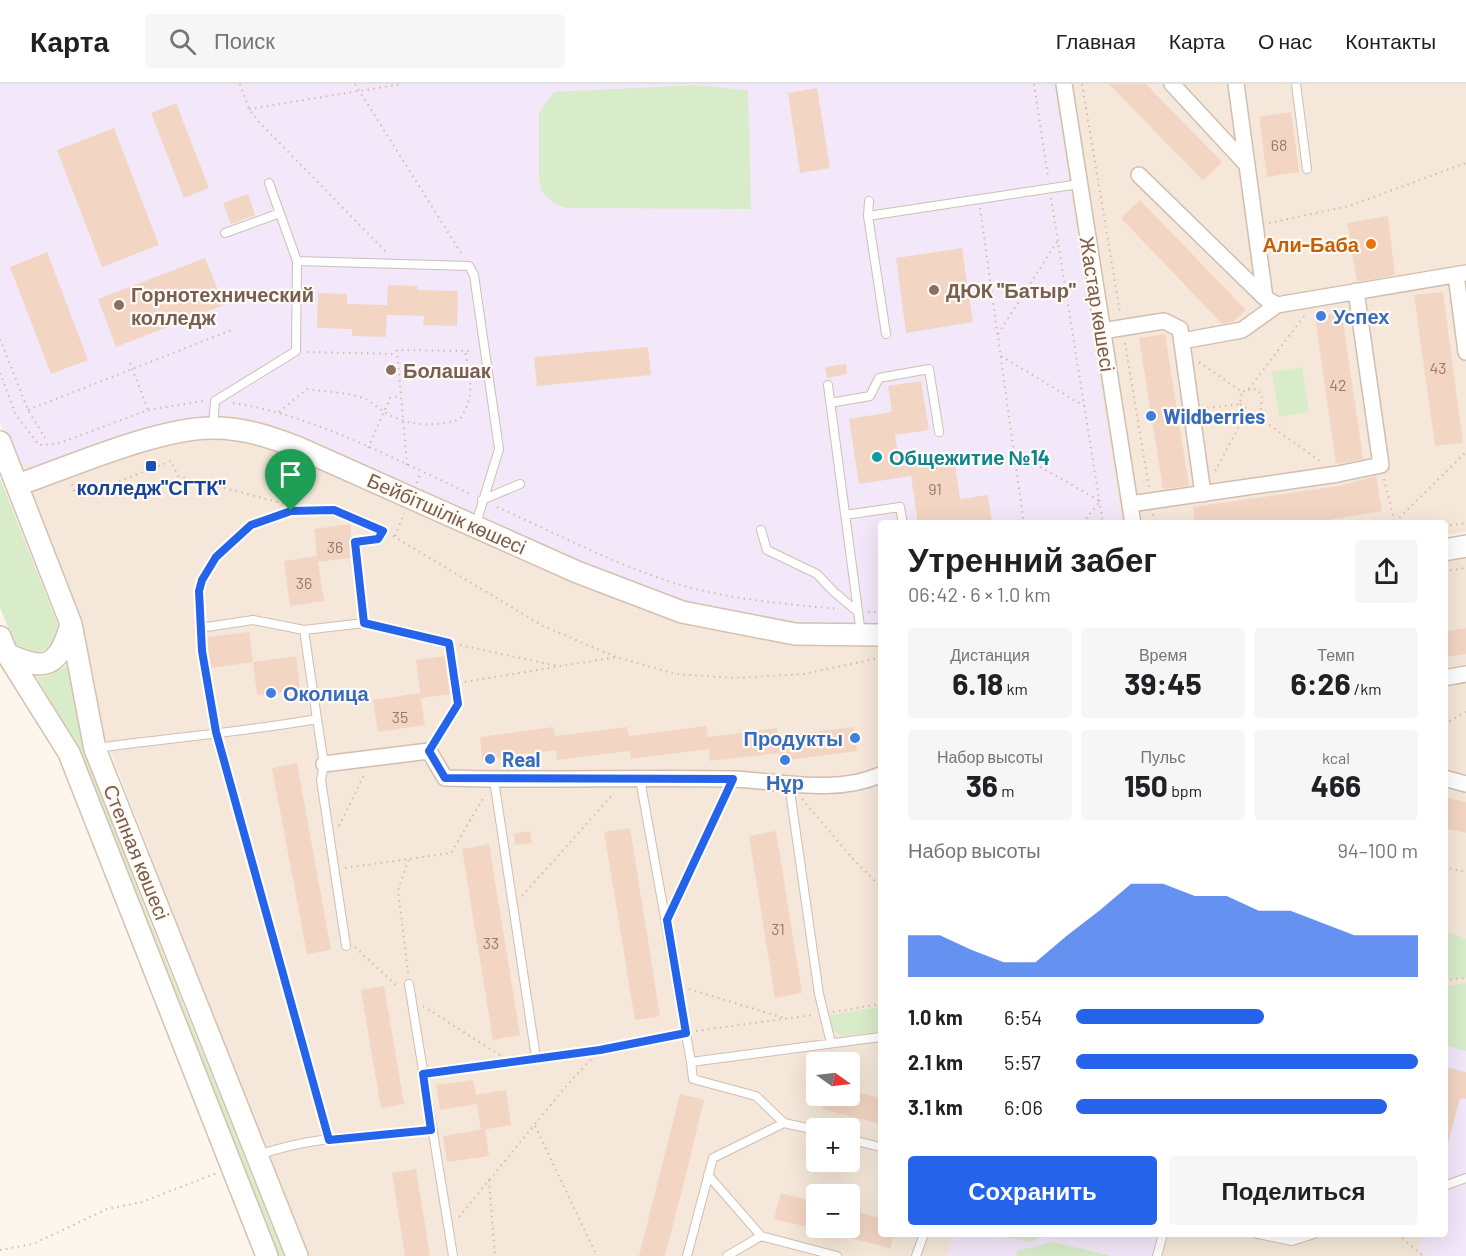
<!DOCTYPE html>
<html lang="ru">
<head>
<meta charset="utf-8">
<style>
  body { margin:0; font-family:Barlow,sans-serif; background:#f6f6f6; color:#202124; height:100vh; display:flex; flex-direction:column; font-size:22px; white-space:nowrap }
  * { box-sizing:border-box; margin:0 }
  p { font-size:20px; color:#757577 }
  .icon { flex:none; width:33px; height:33px; fill:none; stroke:currentColor; stroke-width:2; stroke-linecap:round; stroke-linejoin:round }
  .map { position:relative; flex:1; overflow:hidden }
  .side { position:absolute; left:878px; top:436px; width:570px; height:717px; display:flex; flex-direction:column; background:#fff; border-radius:6px; box-shadow:0 6px 24px #0002 }
  .side>* { flex:none }
  .needle { width:39px; rotate:104deg }
  .buttons { position:absolute; left:806px; top:968px; display:grid; gap:12px }
  .buttons a { display:grid; place-items:center; width:54px; height:54px; border-radius:6px; background:#fff; box-shadow:0 6px 24px #0002; font-size:30px }
  .pin { position:absolute; display:grid; place-items:center; width:51px; height:51px; color:#fff; margin:-62px -26px; border-radius:50% 50% 50% 0; rotate:-45deg; box-shadow:0 0 6px #0007 }
  .pin .icon { rotate:45deg }
  .round { display:grid; place-items:center; flex:none; width:63px; height:63px; border-radius:6px; background:#f6f6f6 }
  .head { display:flex; align-items:center; justify-content:space-between; height:102px; padding:0 30px }
  h1 { font-size:33px; font-weight:700; line-height:45px }
  .stats { display:grid; grid-template-columns:repeat(3,1fr); gap:9px; height:102px; padding:6px 30px }
  .stats div { display:grid; align-content:center; border-radius:6px; background:#f6f6f6; text-align:center }
  .stats b { font-size:30px; font-weight:700 }
  .stats small { font-size:16px; font-weight:400 }
  .stats p { font-size:16px }
  .chart { height:168px; padding:12px 30px }
  .chart p { display:flex; justify-content:space-between }
  .chart svg { width:100%; height:108px; margin-top:6px; fill:#2563eb; opacity:.7 }
  .button { display:flex; gap:12px; margin-top:auto; padding:12px 30px }
  .button a { flex:1; height:69px; border-radius:6px; background:#2563eb; color:#fff; font-size:24px; font-weight:700; line-height:69px; text-align:center }
  .button a+a { background:#f6f6f6; color:#202124 }
  ul { padding:0 30px; list-style:none; font-size:20px }
  li { display:grid; grid-template-columns:96px 72px 1fr; align-items:center; height:45px }
  li i { height:15px; border-radius:8px; background:#2563eb }
  header { display:flex; align-items:center; gap:36px; box-sizing:border-box; height:84px; padding:0 30px; background:#fff; border-bottom:2px solid #e0e0e0 }
  header strong { font-size:28px }
  nav { display:flex; gap:33px; margin-inline-start:auto; font-size:21px }
  .search { width:420px; height:54px; background:#f6f6f6; display:flex; align-items:center; gap:15px; box-sizing:border-box; padding:0 21px; border-radius:6px; color:#757577; font-size:22px }
  .map>svg:first-child { display:block }
  .residential { fill:#f5e8da; fill-rule:evenodd }
  .education { fill:#f3e8fa }
  .green { fill:#d8ecc9 }
  .building { fill:#f3d5c3 }
  .lines { fill:none; stroke-linecap:round; stroke-linejoin:round }
  .lane-casing { stroke:#d1beb0; stroke-width:10 }
  .street-casing { stroke:#d1beb0; stroke-width:18 }
  .secondary-casing { stroke:#d6c0b0; stroke-width:24 }
  .path { stroke:#d9b8a5; stroke-width:2; stroke-dasharray:1.5 4.5; stroke-linecap:butt }
  .lane { stroke:#fff; stroke-width:8 }
  .street { stroke:#fff; stroke-width:15 }
  .secondary { stroke:#fff; stroke-width:21 }
  .route-casing { stroke:#fff; stroke-width:12 }
  .route { stroke:#2563eb; stroke-width:8 }
  .food-dot { fill:#e8710a; stroke:#fffaf3; stroke-width:2 }
  .education-dot { fill:#8d6e63; stroke:#fffaf3; stroke-width:2 }
  .shop-dot { fill:#3f7fe0; stroke:#fffaf3; stroke-width:2 }
  .culture-dot { fill:#0f9aa8; stroke:#fffaf3; stroke-width:2 }
  .transit-dot { fill:#1a4fb4; stroke:#fffaf3; stroke-width:2 }
  .labels { text-anchor:middle; dominant-baseline:central; stroke-width:4.5; stroke-linejoin:round; paint-order:stroke }
  .number-label { font-size:16px; fill:#987a6a }
  .food-label { font-size:20px; font-weight:bold; fill:#c56008; stroke:#fffaf3; text-anchor:end }
  .education-label { font-size:20px; font-weight:bold; fill:#785e54; stroke:#fffaf3; text-anchor:start }
  .street-label { font-size:20px; fill:#7a5c4d; stroke:#fffaf3 }
  .shop-label { font-size:20px; font-weight:bold; fill:#366cbe; stroke:#fffaf3; text-anchor:start }
  .culture-label { font-size:20px; font-weight:bold; fill:#0d838f; stroke:#fffaf3; text-anchor:start }
  .transit-label { font-size:20px; font-weight:bold; fill:#164399; stroke:#fffaf3 }
</style>
</head>
<body>
<header>
<strong>Карта</strong>
<div class="search"><svg class="icon" aria-label="search" viewBox="0 0 24 24"><circle cx="10" cy="10" r="6"/><path d="M15 15l6 6"/></svg>Поиск</div>
<nav><a>Главная</a><a>Карта</a><a>О нас</a><a>Контакты</a></nav>
</header>
<div class="map">
<svg width="1466" height="1172" viewBox="0 0 1466 1172">
  <rect width="100%" height="100%" fill="#fdf6ec"/>
  <!-- residential -->
  <path class="residential" d="M0 0H1466V448L1445 451 1444 440 1138 439 1086 96 1070 98 1124 439 880 440V1150H1444V476L1466 473V1172H307L102 646 82 543 0 338ZM816 978H849V1011H816ZM816 1044H849V1077H816ZM816 1110H849V1143H816Z"/>
  <!-- education -->
  <path class="education" d="M0 0H1054L1122 439 880 440V541L848 543 733 530 634 503 310 356 264 338 228 331 173 337 46 384 23 380 12 371 0 338Z
    M1466 899V1172H1426L1418 1165 1422 1151 1444 1150 1445 902Z
    M953 1151H1158L1153 1172H947Z"/>
  <!-- green -->
  <path class="green" d="M695 1 748 6 751 125 566 124 552 118 542 108 539 96V28L554 8Z
    M1302 283 1309 328 1279 333 1272 288Z
    M0 394 58 541 51 564 30 570 21 567 15 560 0 524Z
    M67 581 82 657 145 825 284 1172H277L76 660 36 593 48 592Z
    M1444 846 1466 855V894L1445 896Z
    M1466 899V967L1444 961 1445 902Z
    M880 923V948L842 952 832 945 830 931Z
    M995 1151H1048L1029 1158Z
    M1053 1158 1112 1172H1016L1017 1167Z"/>
  <!-- building -->
  <path class="building" d="M1109 0H1146L1222 78 1203 97Z
    M817 4 830 84 800 89 788 9Z
    M176 19 209 104 184 114 151 29Z
    M1291 28 1299 88 1267 93 1259 33Z
    M114 44 159 161 102 183 57 66Z
    M248 110 255 131 231 140 223 119Z
    M1140 116 1246 226 1234 237 1222 240 1121 134Z
    M1388 132 1395 191 1357 198 1347 139Z
    M962 164 973 238 906 249 896 174Z
    M47 168 88 276 51 290 10 183Z
    M205 174 224 221 116 263 98 215Z
    M388 201 417 202V206L458 207 457 242 423 241 424 232 387 231 386 253 352 252V245L317 244 318 209 347 210V220L387 221Z
    M1443 208 1463 359 1435 362 1414 211Z
    M1342 229 1363 375 1336 380 1315 233Z
    M1165 250 1189 402 1163 405 1139 254Z
    M648 263 651 291 537 302 534 273Z
    M846 280 847 290 827 294 825 283Z
    M921 297 929 346 895 351 900 382 954 374 960 415 988 411 992 440H918L911 392 859 400 849 335 892 328 888 302Z
    M1376 392 1382 427 1305 440H1195L1193 423 1339 402Z
    M351 440V474L318 478 324 517 290 522 284 477 317 472 314 445Z
    M1466 544V570L1444 573V548Z
    M249 548 253 578 211 584 207 553Z
    M296 572 300 606 257 611 253 578Z
    M445 572 450 610 421 614 416 576Z
    M420 609 425 641 378 648 373 616Z
    M706 642 708 653 777 644 778 652 854 643 857 667 780 677 779 669 710 677 709 665 631 675 630 667 557 676 556 666 482 676 480 653 553 643 555 652 627 643 629 652Z
    M297 679 331 866 307 870 272 684Z
    M1444 713 1466 718V749L1444 744Z
    M630 744 660 932 635 936 604 748Z
    M530 747 532 759 515 761 514 750Z
    M776 747 802 909 775 914 749 752Z
    M489 760 520 951 493 956 462 765Z
    M384 902 404 1020 381 1024 361 906Z
    M1444 983 1466 988V1015L1460 1014 1448 1059 1444 1058Z
    M473 996 476 1011 506 1006 511 1041 481 1046 477 1020 440 1026 436 1001Z
    M849 1006 880 1014V1040L823 1025 826 1011H849Z
    M680 1010 704 1016 686 1090 665 1172H639Z
    M485 1045 489 1072 447 1078 443 1052Z
    M416 1085 424 1134 430 1172H405L392 1089Z
    M781 1109 816 1118V1145L774 1135Z
    M849 1126 880 1134V1150H894L890 1164 822 1147 823 1143H849Z"/>
  <g class="lines">
    <!-- lane casing -->
    <g class="lane-casing">
      <path id="lane" d="M1296 0 1307 85
        M269 99 297 177
        M869 117 868 132 1079 100
        M868 132 886 250
        M225 149 280 129
        M828 301 861 550
        M830 319 870 312 879 294 929 285 939 348
        M213 342 215 317 296 267 297 177 469 182 474 191 499 365 476 440
        M482 416 520 400
        M845 431 900 423 903 440
        M761 446 767 466 817 490 834 508 858 528
        M364 539 355 458 378 455 383 447
        M200 544 253 536 304 546
        M317 635 304 546 364 539 449 559 458 620 429 667
        M97 664C170 654 244 648 317 635L324 680 321 696 346 862
        M640 695 691 978 880 953
        M494 696 536 974
        M789 700 819 910 831 959
        M409 900 453 1172
        M691 978 693 995 756 1012 784 1039 816 1046
        M849 1055 880 1063
        M259 1071C313 1051 375 1052 431 1046
        M708 1091 761 1152
        M1444 1102 1466 1094
        M1258 1150 1292 1157 1314 1150
        M687 1172 713 1074 784 1039
        M727 1172 761 1152 837 1172
        M916 1172 924 1150
        M1157 1172 1163 1150"/>
    </g>
    <!-- street casing -->
    <g class="street-casing">
      <path id="street" d="M1064 0 1133 440
        M1172 0 1247 81
        M1236 0 1265 214 1277 221
        M1139 91 1265 214
        M1456 191 1466 268
        M1102 247 1164 237 1180 245 1203 410
        M1182 257 1242 246 1277 221 1466 189
        M1130 420 1338 390 1381 381 1356 207
        M1444 594 1466 590
        M324 680 429 667 445 694C540 697 636 693 732 695 780 697 835 711 880 691
        M1444 694 1466 700"/>
    </g>
    <!-- secondary casing -->
    <g class="secondary-casing">
      <path id="secondary" d="M0 358 71 540 95 665 297 1172
        M17 401C70 383 160 343 214 344 244 344 271 353 299 364L577 488 682 528 795 550 880 551
        M1444 466 1466 462
        M0 553 7 570 69 669 267 1172
        M7 570C44 588 59 583 70 543"/>
    </g>
    <!-- path -->
    <path class="path" d="M240 0 249 25 258 37 387 169
      M355 0 463 172
      M1034 0 1048 93
      M1082 0 1120 229
      M249 25 402 0
      M1051 114 1103 440
      M980 124 1024 440
      M1269 139 1349 122 1466 79
      M998 250 1058 156
      M0 255 28 326 45 354
      M1125 259 1149 404
      M307 268 397 270
      M1001 272 1084 322
      M1199 278 1242 308 1248 306 1305 231
      M130 279 148 326
      M0 289 16 331 39 361 57 360 148 326 203 317
      M1248 306 1256 305 1262 311 1261 325 1255 330
      M233 319C317 332 395 376 473 411
      M1240 320 1320 377
      M1207 324 1240 320 1242 308
      M28 326 234 245
      M279 328 307 305C325 308 346 308 363 314 371 317 376 323 383 327 405 342 435 344 460 335 476 312 470 292 465 267
      M368 364 390 314 401 312
      M1014 368 1100 417 1082 440
      M407 381 397 266 473 267
      M1215 387 1248 326
      M1384 395 1395 440
      M417 399 421 388
      M72 400 77 414 171 377 178 392 312 427 334 426 374 443
      M497 423C558 450 617 482 681 501 733 516 786 520 839 525
      M1153 430 1155 440
      M1395 438 1466 368
      M1444 442 1466 439
      M393 452 543 542 616 573 676 590 735 594 803 590 880 574
      M395 452 404 429
      M1444 487 1466 484
      M868 528H880
      M200 535C199 523 197 510 201 498 215 457 265 427 306 427
      M201 555 215 638
      M460 561 557 582
      M465 598 616 573
      M1444 640 1466 628
      M219 659 325 1044
      M802 715 853 775 880 802
      M339 742 364 691
      M1444 783 1466 788
      M345 784 451 769 485 711
      M522 812 614 709
      M675 820 727 709
      M355 863 397 902
      M408 889 398 806 409 775
      M1444 896 1466 894
      M689 905 784 934
      M423 922 509 977
      M833 928 880 920
      M696 947 813 931
      M546 973 600 966 676 951
      M433 988 525 975
      M535 1042 597 1172
      M489 1096 495 1172
      M459 1133 567 1001 600 966
      M1398 1150 1423 1172
      M0 1166 33 1160 107 1125 142 1118 217 1089"/>
    <!-- lane -->
    <use href="#lane" class="lane"/>
    <!-- street -->
    <use href="#street" class="street"/>
    <!-- secondary -->
    <use href="#secondary" class="secondary"/>
  </g>
  <g class="lines">
    <!-- route casing -->
    <g class="route-casing">
      <path id="route" d="M334 426 383 447 378 455 355 458 364 539 449 559 458 620 429 667 445 694 733 695 667 836 686 949 600 966 423 990 431 1046 329 1056 216 648 202 567 199 507 202 496 216 473 251 441 291 427Z"/>
    </g>
    <!-- route -->
    <use href="#route" class="route"/>
  </g>
  <!-- markers -->
  <circle class="food-dot" cx="1371" cy="160" r="6"/>
  <g class="education-dot">
    <circle cx="934" cy="206" r="6"/>
    <circle cx="119" cy="221" r="6"/>
    <circle cx="391" cy="286" r="6"/>
  </g>
  <g class="shop-dot">
    <circle cx="1321" cy="232" r="6"/>
    <circle cx="1151" cy="332" r="6"/>
    <circle cx="271" cy="609" r="6"/>
    <circle cx="855" cy="654" r="6"/>
    <circle cx="490" cy="675" r="6"/>
    <circle cx="785" cy="676" r="6"/>
  </g>
  <circle class="culture-dot" cx="877" cy="373" r="6"/>
  <rect class="transit-dot" x="145" y="376" width="12" height="12" rx="3"/>
  <g class="labels">
    <!-- number labels -->
    <g class="number-label">
      <text x="1279" y="60">68</text>
      <text x="1438" y="283">43</text>
      <text x="1338" y="300">42</text>
      <text x="935" y="404">91</text>
      <text x="335" y="462">36</text>
      <text x="304" y="498">36</text>
      <text x="400" y="632">35</text>
      <text x="778" y="844">31</text>
      <text x="491" y="858">33</text>
    </g>
    <!-- food labels -->
    <g class="food-label">
      <text x="1359" y="160">Али-Баба</text>
    </g>
    <!-- education labels -->
    <g class="education-label">
      <text x="946" y="206">ДЮК "Батыр"</text>
      <text x="131" y="210">Горнотехнический<tspan x="131" dy="23">колледж</tspan></text>
      <text x="403" y="286">Болашак</text>
    </g>
    <!-- street labels -->
    <g class="street-label">
      <text transform="translate(1098 220) rotate(81)">Жастар көшесі</text>
      <text transform="translate(447 429) rotate(24)">Бейбітшілік көшесі</text>
      <text transform="translate(137 768) rotate(68)">Степная көшесі</text>
    </g>
    <!-- shop labels -->
    <g class="shop-label">
      <text x="1333" y="232">Успех</text>
      <text x="1163" y="332">Wildberries</text>
      <text x="283" y="609">Околица</text>
      <text x="843" y="654" text-anchor="end">Продукты</text>
      <text x="502" y="675">Real</text>
      <text x="785" y="698" text-anchor="middle">Нұр</text>
    </g>
    <!-- culture labels -->
    <g class="culture-label">
      <text x="889" y="373">Общежитие №14</text>
    </g>
    <!-- transit labels -->
    <g class="transit-label">
      <text x="151" y="403">колледж"СГТК"</text>
    </g>
  </g>
</svg>
<div class="buttons">
<a><svg class="needle" viewBox="-14 -14 28 28"><path d="M0-13l5 13h-10z" fill="#e53935"/><path d="M0 13l5-13h-10z" fill="#757577"/></svg></a>
<a>+</a>
<a>−</a>
</div>
<div class="pin" style="left:291px;top:427px;background:#1e9e55"><svg class="icon" aria-label="arrive" viewBox="0 0 24 24"><path d="M6 21V4h12l-3 4 3 4H6"/></svg></div>
<section class="side">
<div class="head"><div><h1>Утренний забег</h1><p>06:42 · 6 × 1.0 km</p></div><a class="round"><svg class="icon" aria-label="share" viewBox="0 0 24 24"><path d="M12 15V3M7 8l5-5 5 5M5 13v7h14v-7"/></svg></a></div>
<div class="stats">
<div><p>Дистанция</p><b>6.18<small> km</small></b></div>
<div><p>Время</p><b>39:45</b></div>
<div><p>Темп</p><b>6:26<small> /km</small></b></div>
</div>
<div class="stats">
<div><p>Набор высоты</p><b>36<small> m</small></b></div>
<div><p>Пульс</p><b>150<small> bpm</small></b></div>
<div><p>kcal</p><b>466</b></div>
</div>
<div class="chart"><p><span>Набор высоты</span>94–100 m</p>
<svg viewBox="0 0 160 44" preserveAspectRatio="none"><path d="M0 44V27L10 27L20 33L30 38L40 38L50 27L60 17L70 6L80 6L90 11L100 11L110 17L120 17L130 22L140 27L150 27L160 27V44z"/></svg>
</div>
<ul>
<li><b>1.0 km</b>6:54<i style="width:55%"></i></li>
<li><b>2.1 km</b>5:57<i style="width:100%"></i></li>
<li><b>3.1 km</b>6:06<i style="width:91%"></i></li>
</ul>
<div class="button"><a>Сохранить</a><a>Поделиться</a></div>
</section>
</div>
</body>
</html>
